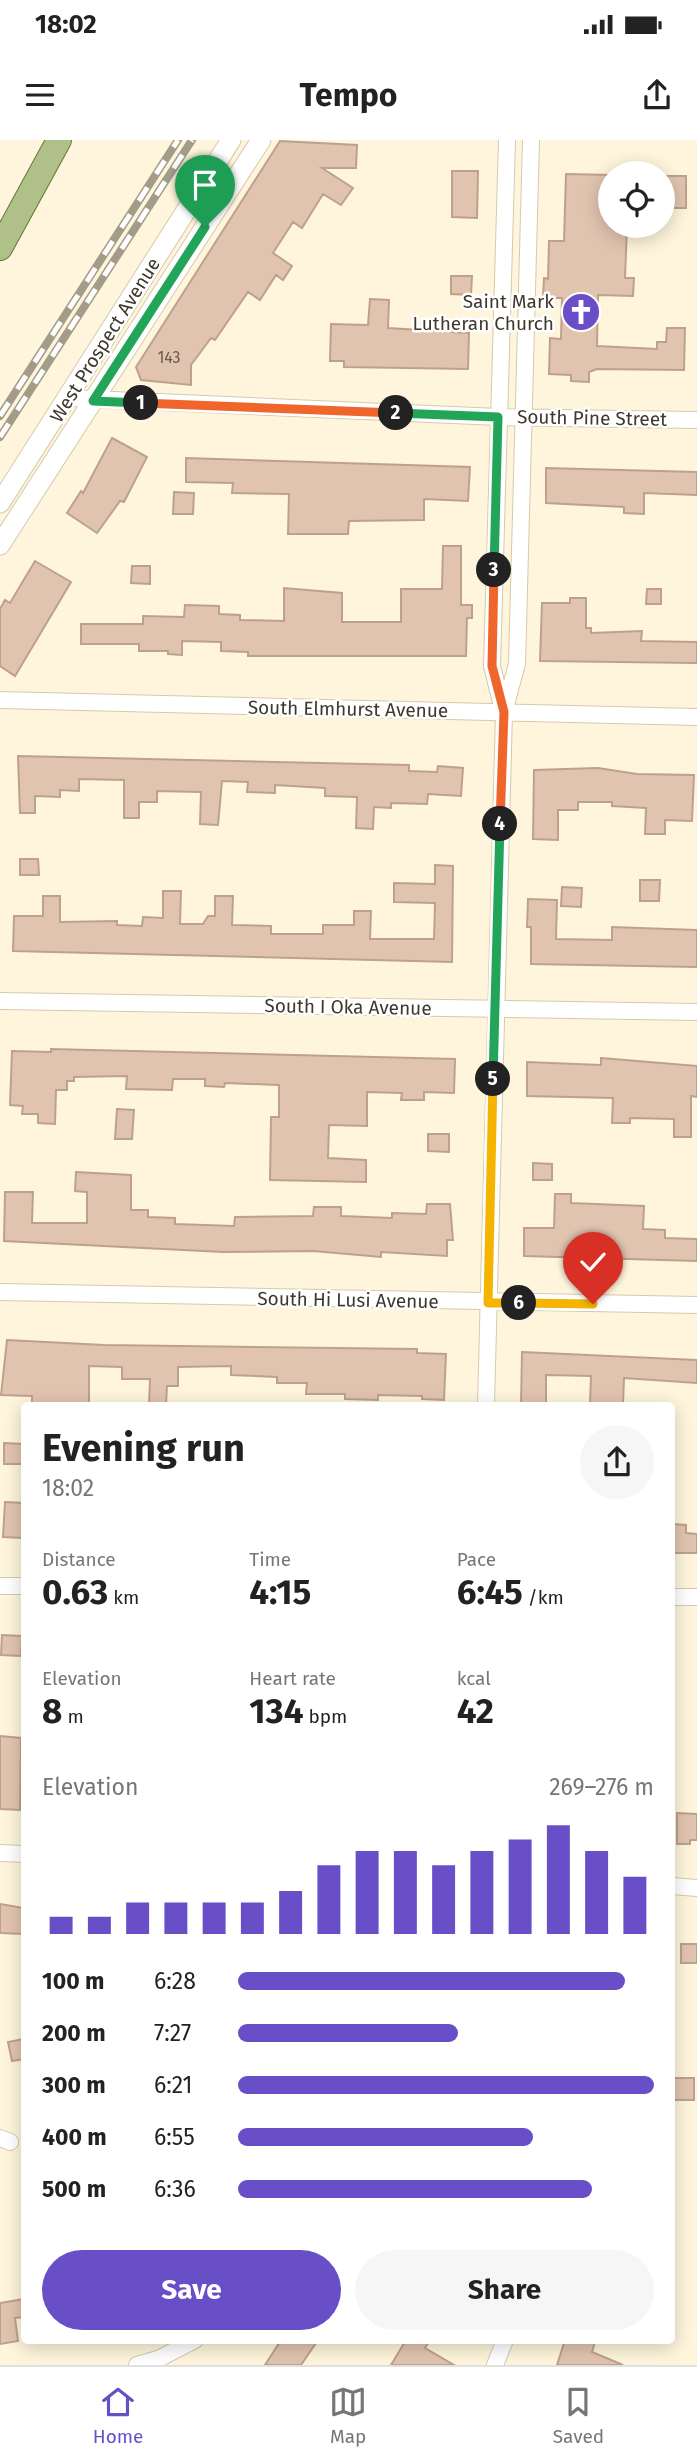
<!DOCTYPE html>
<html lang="en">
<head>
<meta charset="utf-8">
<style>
  body { margin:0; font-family:"Fira Sans",sans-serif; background:#f6f6f6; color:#222; height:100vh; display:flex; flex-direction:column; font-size:26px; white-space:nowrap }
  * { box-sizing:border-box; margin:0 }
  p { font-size:23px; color:#767676 }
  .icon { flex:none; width:38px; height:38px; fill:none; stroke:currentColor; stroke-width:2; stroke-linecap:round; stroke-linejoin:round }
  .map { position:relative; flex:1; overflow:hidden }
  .sheet { position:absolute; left:21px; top:1262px; width:654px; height:942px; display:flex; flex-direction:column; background:#fff; border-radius:7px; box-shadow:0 4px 18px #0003 }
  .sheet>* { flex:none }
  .controls { position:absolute; left:598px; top:21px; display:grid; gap:14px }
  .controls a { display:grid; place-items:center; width:77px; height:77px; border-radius:50%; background:#fff; box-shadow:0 4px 18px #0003; font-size:35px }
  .pin { position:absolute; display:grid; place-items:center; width:60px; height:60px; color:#fff; margin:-72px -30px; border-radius:50% 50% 50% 0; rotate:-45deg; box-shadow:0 0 7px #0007 }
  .pin .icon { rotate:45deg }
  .km { position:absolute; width:35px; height:35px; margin:-18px; border-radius:50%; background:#222; color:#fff; font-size:19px; line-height:35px; text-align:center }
  .round { display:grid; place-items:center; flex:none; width:74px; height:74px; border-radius:37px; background:#f6f6f6 }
  .head { display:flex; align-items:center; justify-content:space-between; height:119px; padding:0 21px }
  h1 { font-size:38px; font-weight:700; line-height:52px }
  .metrics { display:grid; grid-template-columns:repeat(3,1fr); gap:10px; height:119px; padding:7px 21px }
  .metrics div { display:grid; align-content:center }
  .metrics b { font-size:35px; font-weight:700 }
  .metrics small { font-size:19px; font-weight:400 }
  .metrics p { font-size:19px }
  .chart { height:196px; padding:14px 21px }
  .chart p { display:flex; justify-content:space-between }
  .chart svg { width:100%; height:126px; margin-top:7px; stroke:#684fc8; stroke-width:6 }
  .button { display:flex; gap:14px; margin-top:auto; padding:14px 21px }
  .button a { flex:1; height:80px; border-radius:42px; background:#684fc8; color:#fff; font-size:28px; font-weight:700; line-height:80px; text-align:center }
  .button a+a { background:#f6f6f6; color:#222 }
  ul { padding:0 21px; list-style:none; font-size:23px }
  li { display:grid; grid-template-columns:112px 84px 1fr; align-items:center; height:52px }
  li i { height:18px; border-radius:9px; background:#684fc8 }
  .status { display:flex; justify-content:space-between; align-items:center; height:49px; padding:0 35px; background:#fff; direction:ltr }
  .status svg { height:19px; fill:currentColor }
  header { display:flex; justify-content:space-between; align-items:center; height:91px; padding:0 21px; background:#fff; font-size:32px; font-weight:700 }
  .menu { display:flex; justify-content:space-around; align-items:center; height:98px; border-top:2px solid #e0e0e0; background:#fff; font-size:19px; color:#767676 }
  .menu a { display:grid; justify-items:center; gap:4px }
  .menu .on { color:#684fc8 }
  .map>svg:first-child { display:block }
  .building { fill:#e1c4af; stroke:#bda18d; stroke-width:2 }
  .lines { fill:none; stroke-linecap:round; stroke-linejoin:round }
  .minor-casing { stroke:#d5caab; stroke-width:18 }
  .tertiary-casing { stroke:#d5caab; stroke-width:21 }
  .primary-casing { stroke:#657536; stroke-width:26 }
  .minor { stroke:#fff; stroke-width:16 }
  .tertiary { stroke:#fff; stroke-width:19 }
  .primary { stroke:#afc089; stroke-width:24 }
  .rail-casing { stroke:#a39c89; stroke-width:8 }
  .rail { stroke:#fff; stroke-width:5; stroke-dasharray:16; stroke-linecap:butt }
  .split-1-casing { stroke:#fff; stroke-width:14 }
  .split-2-casing { stroke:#fff; stroke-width:14 }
  .split-3-casing { stroke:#fff; stroke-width:14 }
  .split-4-casing { stroke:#fff; stroke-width:14 }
  .split-5-casing { stroke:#fff; stroke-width:14 }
  .split-6-casing { stroke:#fff; stroke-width:14 }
  .split-7-casing { stroke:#fff; stroke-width:14 }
  .split-1 { stroke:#22a559; stroke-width:9 }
  .split-2 { stroke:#f0652b; stroke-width:9 }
  .split-3 { stroke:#22a559; stroke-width:9 }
  .split-4 { stroke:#f0652b; stroke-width:9 }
  .split-5 { stroke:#22a559; stroke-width:9 }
  .split-6 { stroke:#f5b400; stroke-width:9 }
  .split-7 { stroke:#f5b400; stroke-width:9 }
  .labels { text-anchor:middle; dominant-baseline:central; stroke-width:5; stroke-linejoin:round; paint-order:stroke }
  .number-label { font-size:16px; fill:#675c4e }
  .poi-label { font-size:19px; fill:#3e392d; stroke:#fff; text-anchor:end }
  .street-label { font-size:19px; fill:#3e392d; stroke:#fff }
</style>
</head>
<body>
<div class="status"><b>18:02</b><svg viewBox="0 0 49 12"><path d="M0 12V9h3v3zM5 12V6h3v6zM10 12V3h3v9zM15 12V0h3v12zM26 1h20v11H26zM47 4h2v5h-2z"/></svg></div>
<header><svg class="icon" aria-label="menu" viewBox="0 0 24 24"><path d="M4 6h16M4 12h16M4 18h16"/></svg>Tempo<svg class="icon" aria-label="share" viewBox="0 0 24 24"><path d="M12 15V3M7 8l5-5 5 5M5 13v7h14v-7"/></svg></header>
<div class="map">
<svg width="697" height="2225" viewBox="0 0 697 2225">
  <rect width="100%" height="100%" fill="#fef5dc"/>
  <!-- building -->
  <path class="building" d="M280 1 357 5 356 28H322L353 48 341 65 323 54 302 88 293 82 273 113 292 126 283 140 276 135 260 160 248 152 215 200 211 198 191 225V245L141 240 136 227Z
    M452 31H478L477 78 452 77Z
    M566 34 611 35V86H627L625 138H634L633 156 598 155 597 206 657 209V202H666L667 188H685L684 230 597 229 589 232V242L571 241V235L549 234 550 198 561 199 562 158H543L544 138 548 139 549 101H564Z
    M667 36H686V68H667Z
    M451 136H472L471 155 451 154Z
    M370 159 389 160 388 188 469 193 468 229 344 227V221H330L331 184 368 185Z
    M112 298 147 317 124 362 120 361 97 393 67 373 81 351 83 353Z
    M186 318 470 327 468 361 424 359V380L349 381 348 394H288L289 354 232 353 233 343 186 342Z
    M546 328 697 332V355L644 353V374L624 373V367L546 363Z
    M174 352 194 353 193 374H173Z
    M443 406H461V465H472V478H467L466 516H248V512L221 511V502L182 501V515L168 514V511H139V504H81V484H143V476L184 477 185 465 219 466V474L240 475V480L284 481V448L342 453V482H401V449H442Z
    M35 421 71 442 15 536 0 526V469L5 460 10 463Z
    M132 426H150V444L131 443Z
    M647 449H661V464H646Z
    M570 458H586V488H591V493L642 491 641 501 697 502V523L540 521 542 463H570Z
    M18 616 409 625V631L437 632 438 626 463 628 461 656 428 654 427 664 391 663V668L374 667 373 689 356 688 357 657 325 656V648L275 645V653L247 652 248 642 222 641 218 685 200 684 201 652 157 651V662H139V678H124V640L79 639V651L60 650V657L35 656V673H20Z
    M598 628 637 634 694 635 692 681 665 680V694H645L646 668 612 666V662H578V670H558V700L533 699 534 630Z
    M20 719H38L39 735H20Z
    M435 725 453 726 452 822 13 811 14 776H43V756H60V782L117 781V785L142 786 143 777 163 778V751H181L180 784H203L208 776H215V756H233L232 785 271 786V794H323V785H354V771H371L370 799H434L435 763 394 762V743L435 744Z
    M640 740H660L659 761H640Z
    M562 747 582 748 581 767 561 766Z
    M528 759 557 760 556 799 612 800V787L697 790V827L531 824V787H527Z
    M51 909 455 919 454 953 424 952V960H401L402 953 367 952V986L329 985 328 1018 366 1020V1042L270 1040 271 977H279V945L225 943 224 947 205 946V939H173L172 950 126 949 127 936 74 937V941H67V950H56L55 984 38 983V974H22L23 966 10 965 12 911 51 912Z
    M601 918 697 926V957L691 956V997H674V979L630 978V983H612L613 958 527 956V922L601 925Z
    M117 969 134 970 132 999H115Z
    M428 994H449V1012L428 1011Z
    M533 1023 552 1024V1040H533Z
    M76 1032 131 1035V1070H148V1077L175 1078V1084L234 1086 235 1077 313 1076 314 1067H341V1076L392 1078V1073L426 1074 427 1064H450L453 1100H447V1116L381 1112V1117L313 1111 223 1112 4 1101 5 1052H33L32 1083H87V1052L75 1051Z
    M555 1054H571V1063L644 1066 643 1089 665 1090V1098L697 1099V1121L524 1116V1088H554Z
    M7 1200 104 1205 417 1209V1213L446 1214 444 1260 422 1259V1256L378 1255V1260L345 1259V1254H306L307 1243H277V1237L231 1235V1226L178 1227V1246H167L166 1265H149L150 1239H122V1227L89 1226V1265H32V1256L1 1255Z
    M522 1212 697 1220V1243L624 1238 623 1265 590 1264 591 1236 546 1235V1265H521Z
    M4 1303 23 1304V1324H4Z
    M5 1362 24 1363 23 1398 3 1397Z
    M672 1384 686 1385V1393L697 1394V1413H672Z
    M2 1495 22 1496 21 1516 1 1515Z
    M0 1596 21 1598 20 1670 0 1669Z
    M677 1673 697 1674V1700H690V1704H677Z
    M0 1764 24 1768V1794L0 1793Z
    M681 1804H697V1823H681Z
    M24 1899V1919L12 1921 8 1902Z
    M674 1938H694V1960H673Z
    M24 2159V2177L15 2178 18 2201 0 2204V2163Z
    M281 2200H318L301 2225H265Z
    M406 2200H430L425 2208 454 2225H391Z
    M565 2200 595 2202 592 2212 623 2225H557Z"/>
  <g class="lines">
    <!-- minor casing -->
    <g class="minor-casing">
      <path id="minor" d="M68 258 498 277 697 280
        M0 560 697 577
        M503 570 492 526 507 0
        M0 861 697 872
        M0 1152 697 1165
        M486 1265 504 572 517 524 531 0
        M0 1446H24
        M672 1457H697
        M0 1713 24 1714
        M672 1746 697 1748
        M0 1998 10 2002
        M137 2225 158 2219 195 2200
        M495 2225 505 2200"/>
    </g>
    <!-- tertiary casing -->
    <g class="tertiary-casing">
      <path id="tertiary" d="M0 363 231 0
        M0 405 261 0"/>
    </g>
    <!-- primary casing -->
    <g class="primary-casing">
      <path id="primary" d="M0 108 59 0"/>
    </g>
    <!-- minor -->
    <use href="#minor" class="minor"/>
    <!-- tertiary -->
    <use href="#tertiary" class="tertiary"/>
    <!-- primary -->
    <use href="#primary" class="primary"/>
    <!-- rail casing -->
    <g class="rail-casing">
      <path id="rail" d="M0 276 178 0
        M0 297 192 0"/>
    </g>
    <!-- rail -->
    <use href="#rail" class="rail"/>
  </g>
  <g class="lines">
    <!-- split-1 casing -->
    <g class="split-1-casing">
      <path id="split-1" d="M141 263 93 261 205 87"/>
    </g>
    <!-- split-2 casing -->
    <g class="split-2-casing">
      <path id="split-2" d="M141 263 396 273"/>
    </g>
    <!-- split-3 casing -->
    <g class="split-3-casing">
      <path id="split-3" d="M396 273 498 277 494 430"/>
    </g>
    <!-- split-4 casing -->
    <g class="split-4-casing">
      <path id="split-4" d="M494 430 492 526 504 572 500 684"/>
    </g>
    <!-- split-5 casing -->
    <g class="split-5-casing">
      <path id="split-5" d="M493 939 500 684"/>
    </g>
    <!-- split-6 casing -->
    <g class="split-6-casing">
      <path id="split-6" d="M493 939 488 1163H519"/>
    </g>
    <!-- split-7 casing -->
    <g class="split-7-casing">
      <path id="split-7" d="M519 1163 593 1164"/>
    </g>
    <!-- split-1 -->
    <use href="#split-1" class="split-1"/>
    <!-- split-2 -->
    <use href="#split-2" class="split-2"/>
    <!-- split-3 -->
    <use href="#split-3" class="split-3"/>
    <!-- split-4 -->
    <use href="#split-4" class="split-4"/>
    <!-- split-5 -->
    <use href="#split-5" class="split-5"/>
    <!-- split-6 -->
    <use href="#split-6" class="split-6"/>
    <!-- split-7 -->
    <use href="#split-7" class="split-7"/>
  </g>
  <!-- icons -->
  <defs>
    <g id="church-disc" transform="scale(2.0125)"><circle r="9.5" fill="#684fc8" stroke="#fff"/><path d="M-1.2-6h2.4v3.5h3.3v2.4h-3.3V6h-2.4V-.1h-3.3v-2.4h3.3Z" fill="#fff"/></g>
  </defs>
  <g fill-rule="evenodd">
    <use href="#church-disc" x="581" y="172"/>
  </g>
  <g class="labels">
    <!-- number labels -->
    <g class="number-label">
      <text x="169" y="217">143</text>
    </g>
    <!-- poi labels -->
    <g class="poi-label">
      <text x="554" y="161">Saint Mark<tspan x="554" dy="22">Lutheran Church</tspan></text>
    </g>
    <!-- street labels -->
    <g class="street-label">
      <text transform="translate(105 200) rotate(-58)">West Prospect Avenue</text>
      <text transform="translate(592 278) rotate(1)">South Pine Street</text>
      <text transform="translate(348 569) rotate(1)">South Elmhurst Avenue</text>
      <text transform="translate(348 867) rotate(1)">South I Oka Avenue</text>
      <text transform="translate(348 1160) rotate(1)">South Hi Lusi Avenue</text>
    </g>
  </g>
</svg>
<div class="controls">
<a><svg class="icon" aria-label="locate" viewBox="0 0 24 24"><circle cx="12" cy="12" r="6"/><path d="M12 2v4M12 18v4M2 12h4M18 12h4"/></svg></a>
</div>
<div class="pin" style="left:205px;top:87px;background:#1e9e55"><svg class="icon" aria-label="arrive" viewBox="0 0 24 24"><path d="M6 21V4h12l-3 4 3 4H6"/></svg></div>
<div class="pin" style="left:593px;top:1164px;background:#d93025"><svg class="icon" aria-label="check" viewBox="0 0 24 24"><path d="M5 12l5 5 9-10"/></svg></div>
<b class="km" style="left:141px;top:263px">1</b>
<b class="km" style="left:396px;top:273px">2</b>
<b class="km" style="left:494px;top:430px">3</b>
<b class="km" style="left:500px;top:684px">4</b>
<b class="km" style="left:493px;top:939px">5</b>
<b class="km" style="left:519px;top:1163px">6</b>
<section class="sheet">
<div class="head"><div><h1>Evening run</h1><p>18:02</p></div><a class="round"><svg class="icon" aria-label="share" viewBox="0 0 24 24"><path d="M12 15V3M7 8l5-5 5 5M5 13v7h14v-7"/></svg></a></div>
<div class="metrics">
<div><p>Distance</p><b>0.63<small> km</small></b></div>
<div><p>Time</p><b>4:15</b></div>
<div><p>Pace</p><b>6:45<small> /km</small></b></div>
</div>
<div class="metrics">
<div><p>Elevation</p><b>8<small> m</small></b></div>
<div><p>Heart rate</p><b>134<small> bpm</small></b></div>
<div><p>kcal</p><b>42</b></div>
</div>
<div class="chart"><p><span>Elevation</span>269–276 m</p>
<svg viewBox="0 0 160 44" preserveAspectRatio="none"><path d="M5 44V38M15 44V38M25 44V33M35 44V33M45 44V33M55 44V33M65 44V29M75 44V20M85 44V15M95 44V15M105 44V20M115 44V15M125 44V11M135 44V6M145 44V15M155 44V24"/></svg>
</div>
<ul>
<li><b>100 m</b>6:28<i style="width:93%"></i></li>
<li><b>200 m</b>7:27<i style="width:53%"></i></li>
<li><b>300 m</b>6:21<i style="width:100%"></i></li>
<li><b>400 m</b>6:55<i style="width:71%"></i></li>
<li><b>500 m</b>6:36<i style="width:85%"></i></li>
</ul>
<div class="button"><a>Save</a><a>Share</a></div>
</section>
</div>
<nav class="menu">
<a class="on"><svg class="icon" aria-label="home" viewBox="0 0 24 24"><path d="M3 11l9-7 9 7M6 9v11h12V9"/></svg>Home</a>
<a><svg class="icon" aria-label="map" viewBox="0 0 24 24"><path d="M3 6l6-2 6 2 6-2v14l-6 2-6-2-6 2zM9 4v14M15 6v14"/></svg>Map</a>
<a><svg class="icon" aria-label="saved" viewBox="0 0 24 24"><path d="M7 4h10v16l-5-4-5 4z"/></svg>Saved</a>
</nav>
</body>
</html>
